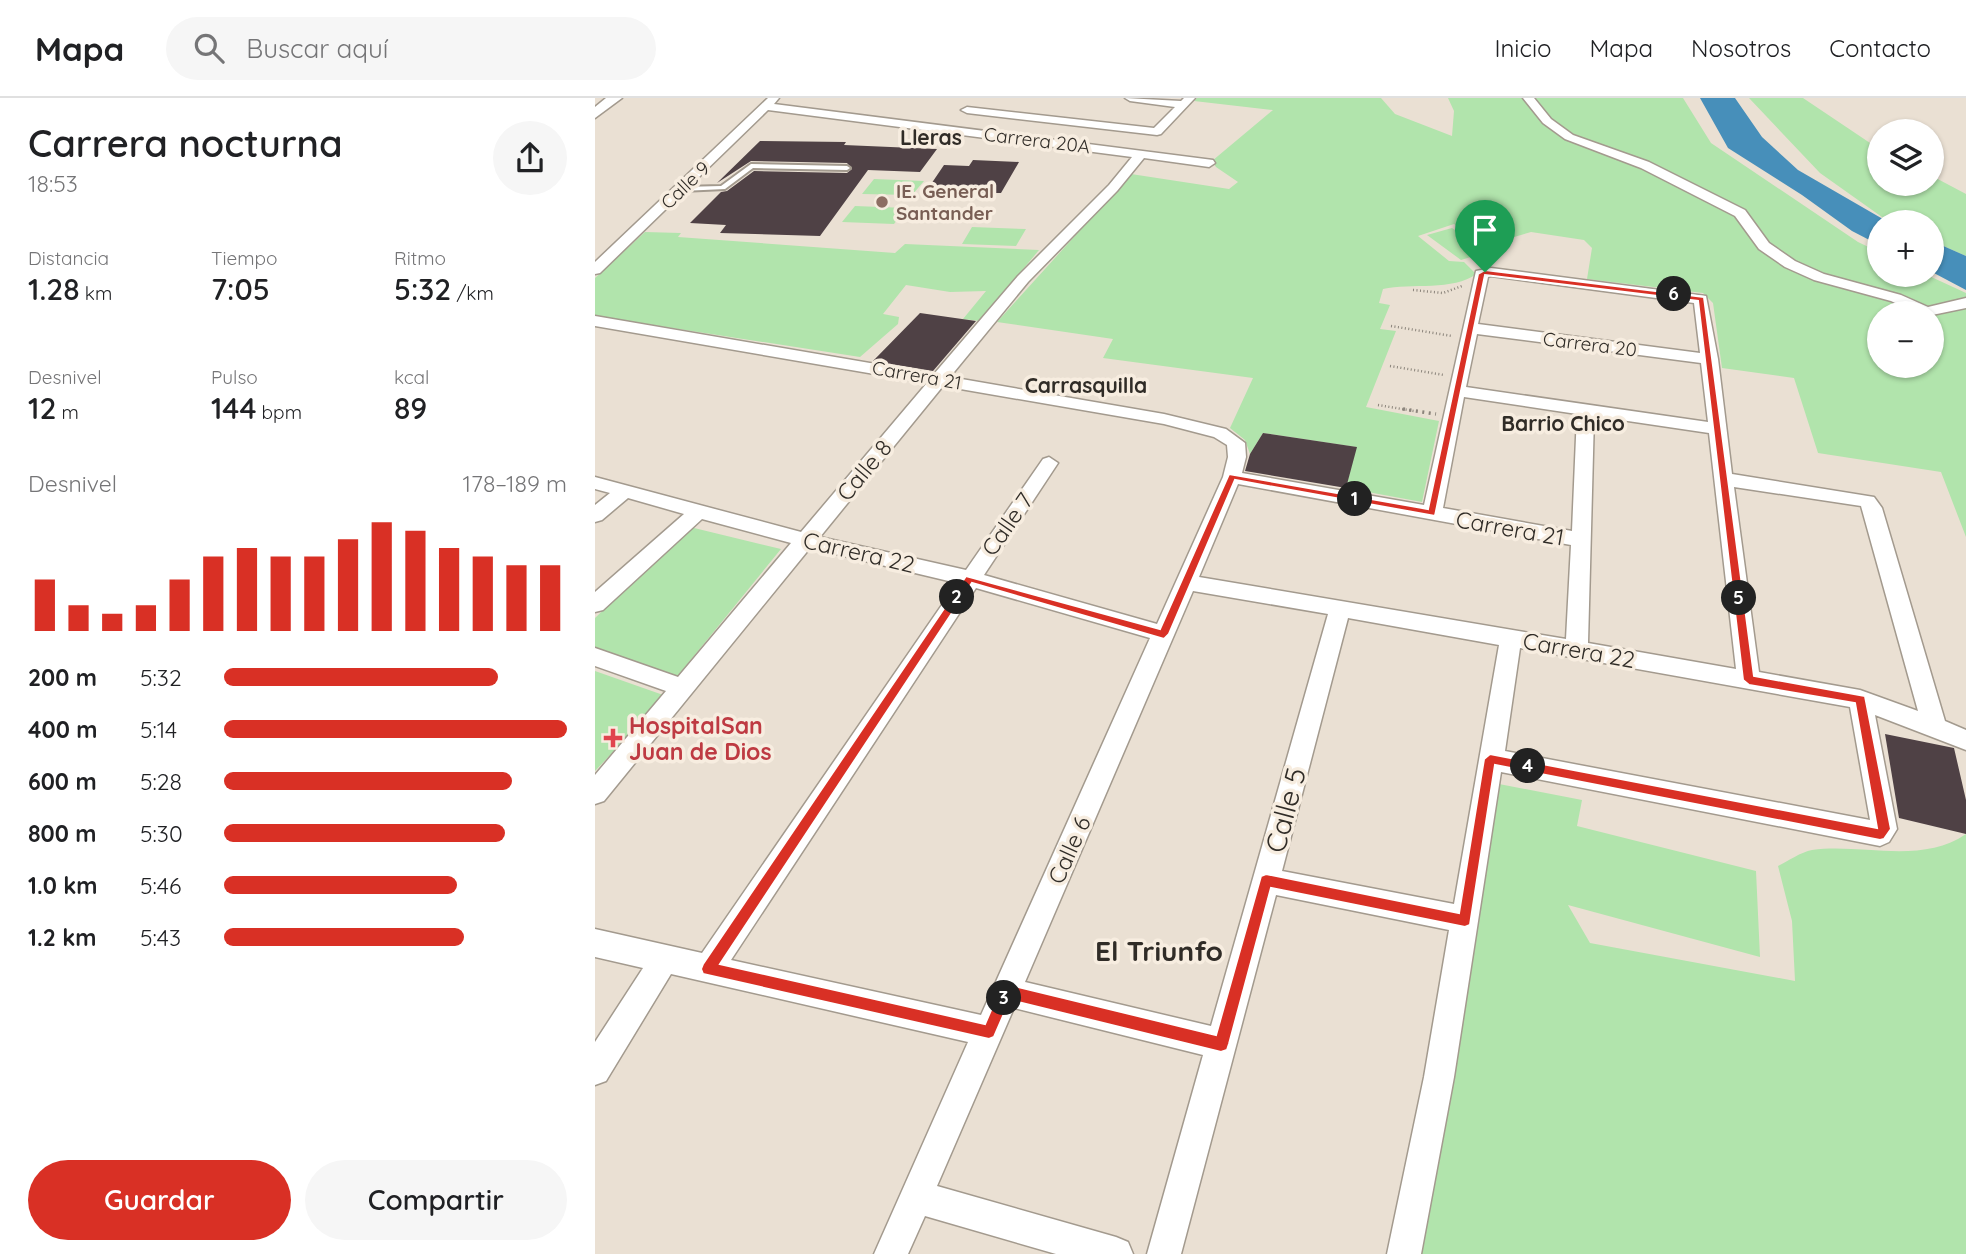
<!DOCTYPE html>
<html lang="es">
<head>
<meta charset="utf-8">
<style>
  body { margin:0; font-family:Quicksand,sans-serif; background:#f6f6f6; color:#202124; height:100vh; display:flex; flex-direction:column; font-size:26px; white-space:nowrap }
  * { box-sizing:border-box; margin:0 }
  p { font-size:23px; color:#757577 }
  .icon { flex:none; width:38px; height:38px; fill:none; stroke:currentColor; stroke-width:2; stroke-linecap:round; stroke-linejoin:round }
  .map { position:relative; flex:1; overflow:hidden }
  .drawer { display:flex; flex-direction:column; background:#fff; width:595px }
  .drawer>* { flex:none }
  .fabs { position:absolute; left:1272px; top:21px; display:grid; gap:14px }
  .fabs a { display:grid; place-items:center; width:77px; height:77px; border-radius:50%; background:#fff; box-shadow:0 2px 5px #0004; font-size:35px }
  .pin { position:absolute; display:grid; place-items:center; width:60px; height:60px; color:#fff; margin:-72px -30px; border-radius:50% 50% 50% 0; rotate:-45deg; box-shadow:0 0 7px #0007 }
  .pin .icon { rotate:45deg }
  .km { position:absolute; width:35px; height:35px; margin:-18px; border-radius:50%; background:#222; color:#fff; font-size:19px; line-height:35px; text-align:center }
  .round { display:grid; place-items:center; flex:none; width:74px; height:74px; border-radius:37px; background:#f6f6f6 }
  .headline { display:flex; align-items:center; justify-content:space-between; height:119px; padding:0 28px }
  h1 { font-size:38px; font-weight:600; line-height:52px }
  .stats { display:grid; grid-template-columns:repeat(3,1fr); gap:10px; height:119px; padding:7px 28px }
  .stats div { display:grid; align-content:center }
  .stats b { font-size:30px; font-weight:600 }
  .stats small { font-size:19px; font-weight:400 }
  .stats p { font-size:19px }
  .chart { height:196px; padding:14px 28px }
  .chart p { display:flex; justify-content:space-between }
  .chart svg { width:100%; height:126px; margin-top:7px; stroke:#d93025; stroke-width:6 }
  .button { display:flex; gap:14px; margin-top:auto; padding:14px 28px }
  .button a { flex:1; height:80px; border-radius:42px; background:#d93025; color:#fff; font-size:28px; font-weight:600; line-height:80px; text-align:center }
  .button a+a { background:#f6f6f6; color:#202124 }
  ul { padding:0 28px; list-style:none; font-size:23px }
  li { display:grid; grid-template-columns:112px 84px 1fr; align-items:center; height:52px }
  li i { height:18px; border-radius:9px; background:#d93025 }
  header { display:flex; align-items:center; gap:42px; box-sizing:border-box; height:98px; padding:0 35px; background:#fff; border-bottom:2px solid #e0e0e0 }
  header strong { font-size:33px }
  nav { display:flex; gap:38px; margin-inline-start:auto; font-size:24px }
  .search { width:490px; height:63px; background:#f6f6f6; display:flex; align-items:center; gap:18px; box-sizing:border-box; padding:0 24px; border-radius:38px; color:#757577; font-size:26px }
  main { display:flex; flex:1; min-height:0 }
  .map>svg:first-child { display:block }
  .green { fill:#b1e4ac; fill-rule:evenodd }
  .water { fill:#478fba }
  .building { fill:#4f4145 }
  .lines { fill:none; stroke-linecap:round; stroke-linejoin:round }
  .service-casing { stroke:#a39a8e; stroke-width:4 }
  .minor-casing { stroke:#a39a8e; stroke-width:3 }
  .tertiary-casing { stroke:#a39a8e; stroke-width:3 }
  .path-far1 { stroke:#8b847b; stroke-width:2.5; stroke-dasharray:1 2.5; stroke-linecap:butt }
  .path { stroke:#8b847b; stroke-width:3.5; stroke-dasharray:2 4.5; stroke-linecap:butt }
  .service { fill:#fff; fill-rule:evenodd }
  .minor { fill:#fff; fill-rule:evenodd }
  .tertiary { fill:#fff; fill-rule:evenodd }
  .route { fill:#d93025; stroke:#fff; stroke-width:2; fill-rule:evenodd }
  .education-dot { fill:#8d6e63; stroke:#f7ede0; stroke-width:2.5 }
  .health-dot { fill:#e0444e; stroke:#f7ede0; stroke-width:2.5 }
  .labels { text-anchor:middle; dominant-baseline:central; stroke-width:7; stroke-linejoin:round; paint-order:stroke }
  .far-street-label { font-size:19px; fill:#302c27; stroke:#f7ede0 }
  .far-education-label { font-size:19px; font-weight:bold; fill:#785e54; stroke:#f7ede0; text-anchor:start }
  .far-neighbourhood-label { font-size:21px; font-weight:bold; fill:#302c27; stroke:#f7ede0 }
  .street-label { font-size:23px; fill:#302c27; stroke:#f7ede0 }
  .health-label { font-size:23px; font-weight:bold; fill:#be3a42; stroke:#f7ede0; text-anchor:start }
  .near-street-label { font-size:28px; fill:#302c27; stroke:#f7ede0 }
  .near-neighbourhood-label { font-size:28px; font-weight:bold; fill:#302c27; stroke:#f7ede0 }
</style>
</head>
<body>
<header>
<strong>Mapa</strong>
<div class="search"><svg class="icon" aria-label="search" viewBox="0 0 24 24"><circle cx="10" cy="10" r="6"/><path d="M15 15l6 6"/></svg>Buscar aquí</div>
<nav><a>Inicio</a><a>Mapa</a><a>Nosotros</a><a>Contacto</a></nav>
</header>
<main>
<section class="drawer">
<div class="headline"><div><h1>Carrera nocturna</h1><p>18:53</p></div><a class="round"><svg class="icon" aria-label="share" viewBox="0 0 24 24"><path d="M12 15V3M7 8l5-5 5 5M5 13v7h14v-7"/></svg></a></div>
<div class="stats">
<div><p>Distancia</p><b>1.28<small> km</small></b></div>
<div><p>Tiempo</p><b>7:05</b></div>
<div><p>Ritmo</p><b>5:32<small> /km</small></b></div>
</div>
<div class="stats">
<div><p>Desnivel</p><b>12<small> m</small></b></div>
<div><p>Pulso</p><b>144<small> bpm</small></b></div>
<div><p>kcal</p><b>89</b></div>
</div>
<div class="chart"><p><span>Desnivel</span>178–189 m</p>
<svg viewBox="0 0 160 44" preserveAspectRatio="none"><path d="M5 44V26M15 44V35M25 44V38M35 44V35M45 44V26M55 44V18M65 44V15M75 44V18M85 44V18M95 44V12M105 44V6M115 44V9M125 44V15M135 44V18M145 44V21M155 44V21"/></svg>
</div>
<ul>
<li><b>200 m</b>5:32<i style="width:80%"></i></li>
<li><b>400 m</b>5:14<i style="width:100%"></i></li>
<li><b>600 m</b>5:28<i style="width:84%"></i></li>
<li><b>800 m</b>5:30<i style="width:82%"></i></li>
<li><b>1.0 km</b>5:46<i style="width:68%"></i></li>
<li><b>1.2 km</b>5:43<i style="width:70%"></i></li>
</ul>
<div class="button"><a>Guardar</a><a>Compartir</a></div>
</section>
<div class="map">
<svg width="1371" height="1156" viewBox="0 0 1371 1156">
  <rect width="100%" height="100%" fill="#eae0d3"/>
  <!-- green -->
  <path class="green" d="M602 0H786L800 16 857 38 859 13 853 0H1088L1116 45 1263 144 1284 154V177H1332L1371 195V439L1346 374 1223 355 1199 280 1127 270 1118 205 1108 195 992 181 997 150 989 142 936 134 899 145 898 151 859 126 823 138 854 163 869 164 881 176C859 193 816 185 788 191L784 205 795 207 785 231 801 233 771 309 844 323 827 404 751 390 761 349 668 335 655 356 650 342 635 330 658 280 508 260 518 241 402 224 536 76 634 91 643 84 621 69 617 63 678 12 599 3ZM1284 215H1337V268H1284Z
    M1154 0H1208L1284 51V86H1337V78L1371 96V158L1337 143V124H1294L1225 75Z
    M279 81 329 83 317 97 267 96Z
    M260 108 311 110 299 126 247 124Z
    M377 129 431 131 421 148 367 146Z
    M857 130 892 154 866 162 832 137Z
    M50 134 86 135 83 139 300 155 310 146 444 152 385 223 368 221 391 193 355 194 311 187 288 216 304 219 303 226 265 259 0 218V180Z
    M95 429 186 451 81 580 0 550V520Z
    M0 573 71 598 0 673Z
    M904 686 987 702 982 728 1161 773 1165 859 973 807 995 845 1200 883 1197 823 1183 768C1193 763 1206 754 1217 752 1266 745 1327 767 1371 736V1156H823Z"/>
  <!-- water -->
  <path class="water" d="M1105 0H1140L1167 39 1203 72 1293 124H1284V147L1257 133 1207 97 1133 50Z
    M1337 143 1371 158V192L1337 174Z"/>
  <!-- building -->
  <path class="building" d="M165 43 251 44 249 47 342 51 325 74 273 72 225 138 125 135 131 127 95 125 126 94 132 93 159 73 252 75 257 71 252 65 156 63 122 85Z
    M378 62 424 64 406 95H330L349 67 374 68Z
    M325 215 381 223 338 273 278 263Z
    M668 335 762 349 751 390 650 373 655 356Z
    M1290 636 1359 650 1371 702V736L1304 720Z"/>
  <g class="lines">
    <!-- service casing -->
    <g class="service-casing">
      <path id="service" d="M156 66 252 68 255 70 252 72 158 70 130 91 87 93 84 91 87 89 126 88Z"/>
    </g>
    <!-- minor casing -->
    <g class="minor-casing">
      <path id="minor" d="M173 0H184L179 6 618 62 620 65 614 69 549 60 522 93 433 184 355 279 569 316 631 331 650 345 651 359 647 375 829 407 881 173 896 170 1111 198 1123 261 1137 376 1279 399 1287 410 1350 623 1371 632V652L1280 617 1302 731 1294 744 1285 748 906 674 859 979 826 1156H792L829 979 854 832 681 797 586 1156H552L608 957 419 910 342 1088 521 1139 533 1144 538 1156H461L330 1118 313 1156H279L373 944 76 876 11 983 0 987V944L48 870 0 859V831L107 855 362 485 215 450 9 703 0 706V677L71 593 0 568V550L83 579 196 445 107 421 8 512 0 514V494L89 416 33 400 7 422 0 424V407L15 395 0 391V379L206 434 332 285 0 228V218L339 276 423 178 514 87 537 59 173 12 5 175 0 176V164ZM896 178 1099 205 1105 255 883 226 893 179ZM882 236 1106 265 1113 324 871 289ZM348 288 569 326 619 339 632 347 633 359 628 379 562 526 389 477 463 365 454 359 448 361 371 472 225 439ZM869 299 982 316 977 433 848 410ZM999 318 1114 335 1141 571 993 545ZM643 386 976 447 971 541 604 479ZM1139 389 1266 408 1323 613 1265 592 1164 574ZM381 490 555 540 386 917 136 862ZM598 493 733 516 616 928 430 884ZM753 520 904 547 859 806 687 773ZM925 550 1255 609 1275 722 910 653Z
        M530 0 586 3 589 0H600L566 36 562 37 372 15 366 12 372 9 559 30 580 9 535 3Z
        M928 0H939L956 21 978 37 1054 64 1150 112 1174 145 1200 163 1229 176 1306 197 1333 209 1371 200V210L1337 217 1321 215 1296 203 1219 182 1190 169 1164 151 1140 118 1046 70 970 41 948 25Z"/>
    </g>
    <!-- tertiary casing -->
    <g class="tertiary-casing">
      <path id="tertiary" d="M11 0H27L0 20V9Z"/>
    </g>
    <!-- path-far1 -->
    <path class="path-far1" d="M818 192 848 195 867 188
      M796 228 857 238
      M795 268 849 277
      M783 307 819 313"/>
    <!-- path -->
    <path class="path" d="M808 311 841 316"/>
    <!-- service -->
    <use href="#service" class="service"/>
    <!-- minor -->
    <use href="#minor" class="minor"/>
    <!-- tertiary -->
    <use href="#tertiary" class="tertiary"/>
  </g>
  <!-- route -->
  <path class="route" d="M890 172 1109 199 1159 578 1270 598 1296 731 1289 741 1285 742 900 667 875 827 870 829 676 790 634 946 632 952 626 954 415 902 399 939 394 941 108 876 106 871 108 866 371 478 565 531 634 376 833 411 883 176ZM890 177 1103 203 1148 582 1154 587 1260 605 1282 730 895 656 889 661 864 815 671 776 666 778 621 937 411 886 406 889 390 926 125 866 377 485 569 541 574 536 640 382 840 418Z"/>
  <!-- markers -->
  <circle class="education-dot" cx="287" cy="104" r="7"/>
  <path class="health-dot" d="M14.5 629.5h7v7h7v7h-7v7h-7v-7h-7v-7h7z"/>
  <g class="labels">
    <!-- far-street labels -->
    <g class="far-street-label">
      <text transform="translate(442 42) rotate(7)">Carrera 20A</text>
      <text transform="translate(90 87) rotate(-44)">Calle 9</text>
      <text transform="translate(995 246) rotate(7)">Carrera 20</text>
      <text transform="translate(322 277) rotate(10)">Carrera 21</text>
    </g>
    <!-- far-education labels -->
    <g class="far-education-label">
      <text x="301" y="93">IE. General<tspan x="301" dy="22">Santander</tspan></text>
    </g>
    <!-- far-neighbourhood labels -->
    <g class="far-neighbourhood-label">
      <text x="336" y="39">Lleras</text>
      <text x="491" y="287">Carrasquilla</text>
      <text x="968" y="325">Barrio Chico</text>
    </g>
    <!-- street labels -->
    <g class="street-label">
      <text transform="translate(269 372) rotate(-50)">Calle 8</text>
      <text transform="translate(412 426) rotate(-55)">Calle 7</text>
      <text transform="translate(915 430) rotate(10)">Carrera 21</text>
      <text transform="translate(264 454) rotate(13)">Carrera 22</text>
      <text transform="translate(984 552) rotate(10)">Carrera 22</text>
      <text transform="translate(474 752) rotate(-66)">Calle 6</text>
    </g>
    <!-- health labels -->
    <g class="health-label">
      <text x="34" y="627">HospitalSan<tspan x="34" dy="26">Juan de Dios</tspan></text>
    </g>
    <!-- near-street labels -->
    <g class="near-street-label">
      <text transform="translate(690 712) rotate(-75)">Calle 5</text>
    </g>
    <!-- near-neighbourhood labels -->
    <g class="near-neighbourhood-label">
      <text x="564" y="852">El Triunfo</text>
    </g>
  </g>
</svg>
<div class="fabs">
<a><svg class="icon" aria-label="layers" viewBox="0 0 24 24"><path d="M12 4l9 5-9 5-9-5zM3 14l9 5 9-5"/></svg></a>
<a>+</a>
<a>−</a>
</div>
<div class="pin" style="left:890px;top:174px;background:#1e9e55"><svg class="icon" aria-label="arrive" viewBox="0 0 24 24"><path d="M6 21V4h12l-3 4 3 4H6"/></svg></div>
<b class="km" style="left:760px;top:401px">1</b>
<b class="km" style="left:362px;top:499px">2</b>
<b class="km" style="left:409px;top:900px">3</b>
<b class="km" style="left:933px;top:668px">4</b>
<b class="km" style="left:1144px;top:500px">5</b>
<b class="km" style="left:1079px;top:196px">6</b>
</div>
</main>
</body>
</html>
